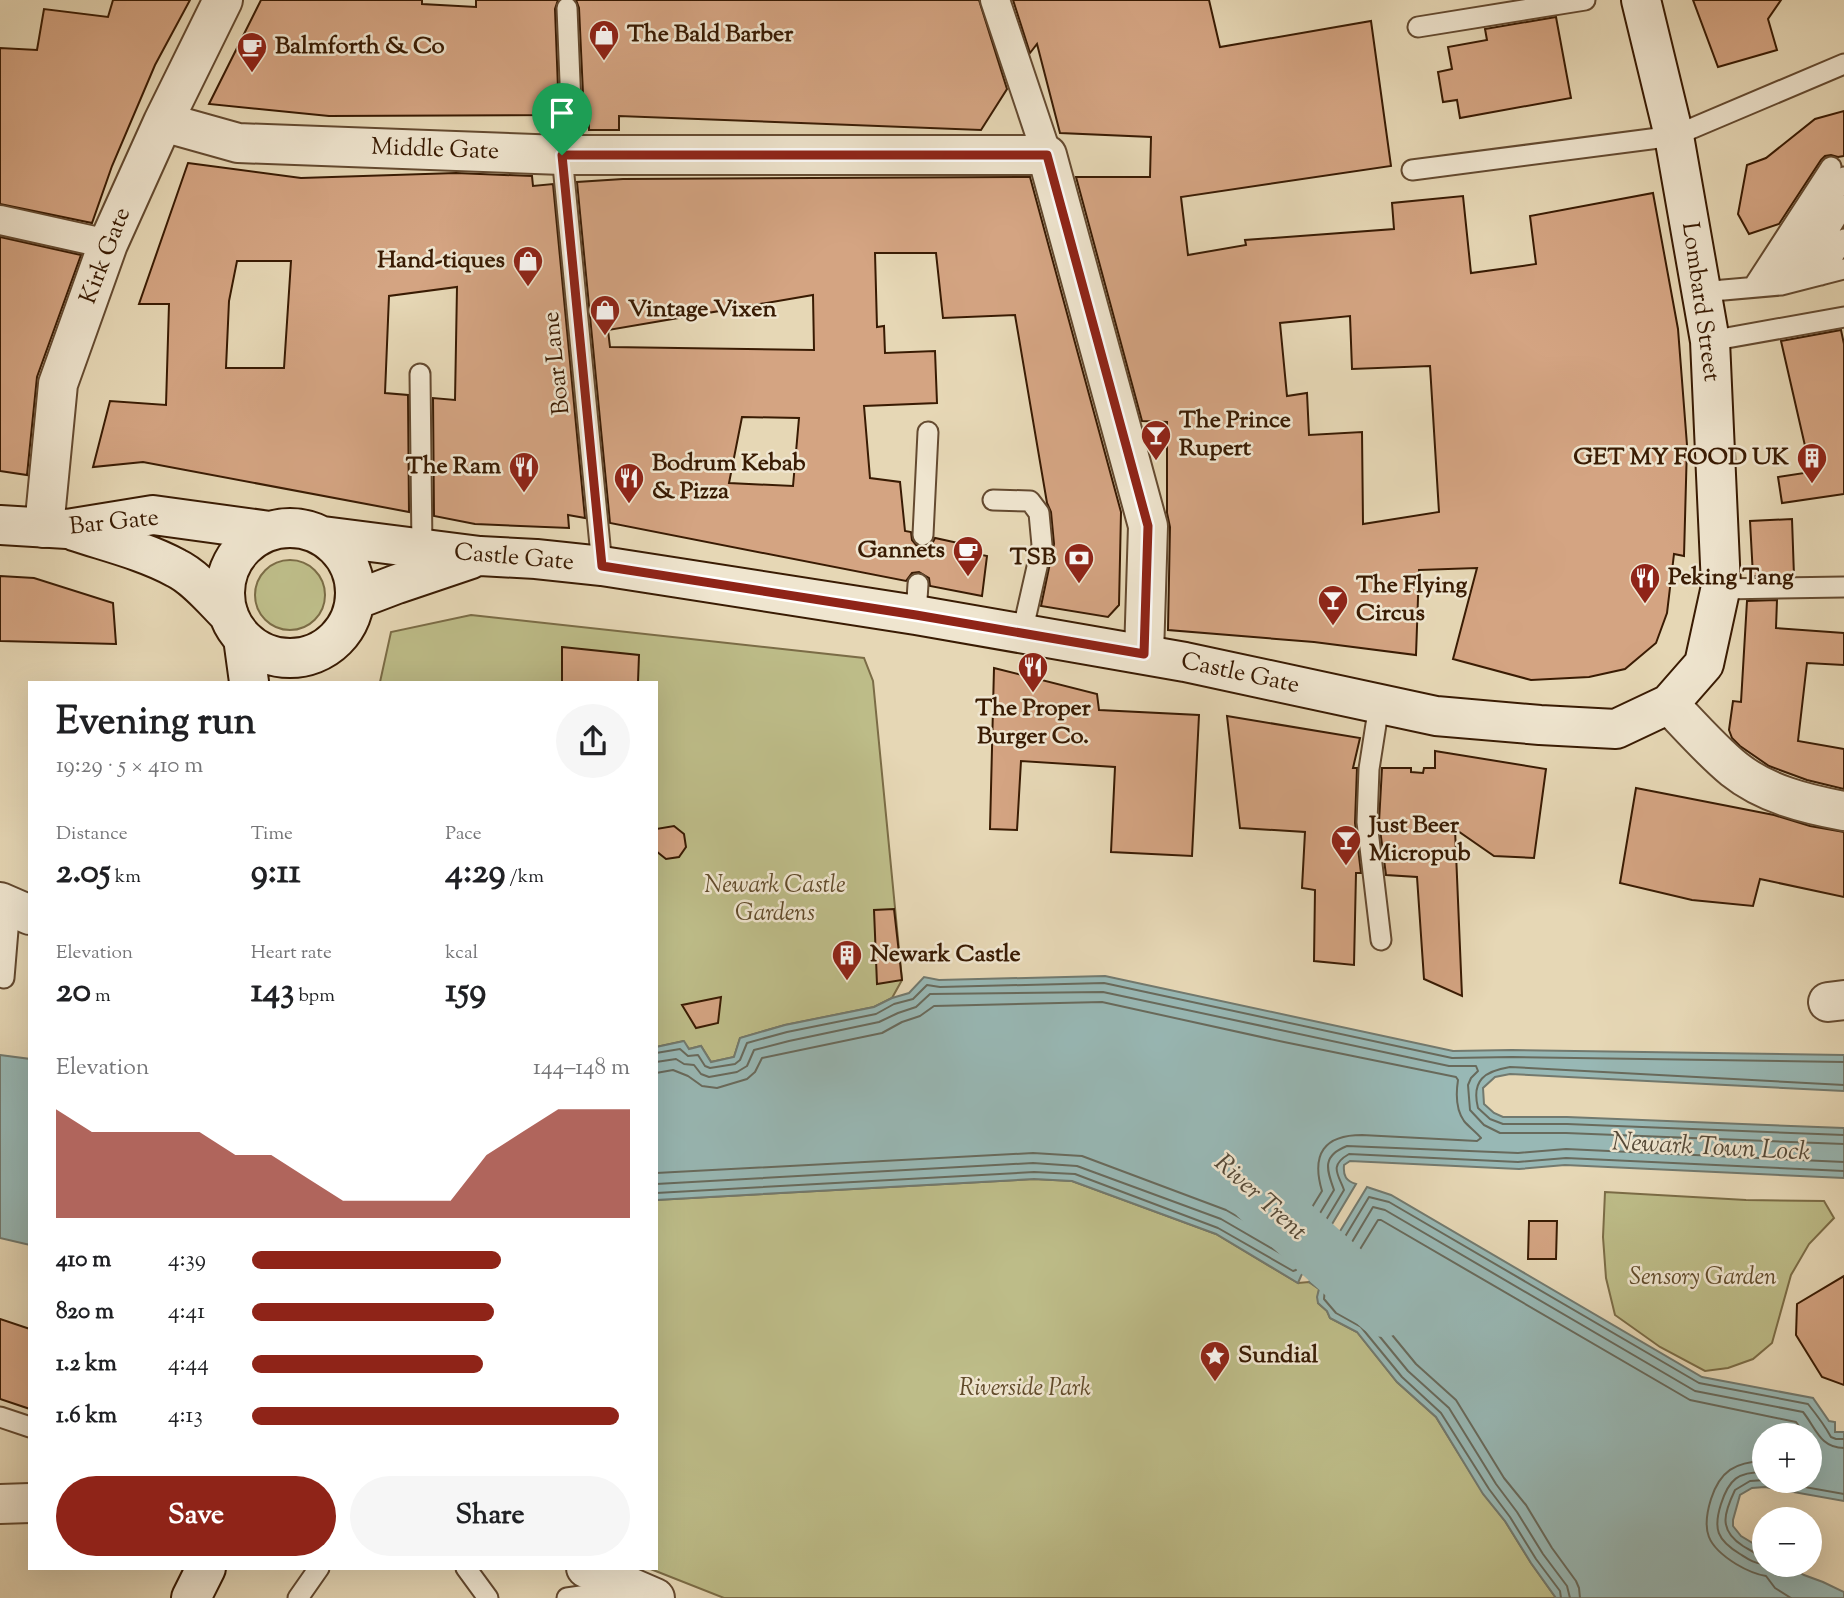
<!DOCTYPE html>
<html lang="en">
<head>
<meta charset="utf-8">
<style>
  body { margin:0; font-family:"Sorts Mill Goudy",serif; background:#f6f6f6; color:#202124; height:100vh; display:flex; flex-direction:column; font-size:26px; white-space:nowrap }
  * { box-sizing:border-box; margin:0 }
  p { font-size:23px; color:#757577 }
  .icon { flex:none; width:38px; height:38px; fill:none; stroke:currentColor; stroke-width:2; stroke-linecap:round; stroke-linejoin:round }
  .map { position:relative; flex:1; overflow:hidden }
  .details { position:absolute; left:28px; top:681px; width:630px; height:889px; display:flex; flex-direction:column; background:#fff; border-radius:0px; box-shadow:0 7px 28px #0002 }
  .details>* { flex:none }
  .tools { position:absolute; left:1752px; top:1423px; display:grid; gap:14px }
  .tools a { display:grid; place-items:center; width:70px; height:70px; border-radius:50%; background:#fff; box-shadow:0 7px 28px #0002; font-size:35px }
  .pin { position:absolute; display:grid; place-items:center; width:60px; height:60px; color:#fff; margin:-72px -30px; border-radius:50% 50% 50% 0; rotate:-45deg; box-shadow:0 0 7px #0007 }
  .pin .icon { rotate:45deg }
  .round { display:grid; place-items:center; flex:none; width:74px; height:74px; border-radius:37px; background:#f6f6f6 }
  .overview { display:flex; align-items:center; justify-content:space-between; height:119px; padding:0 28px }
  h1 { font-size:38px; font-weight:800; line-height:52px }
  .figures { display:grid; grid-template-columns:repeat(3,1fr); gap:10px; height:119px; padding:7px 28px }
  .figures div { display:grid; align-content:center }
  .figures b { font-size:35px; font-weight:800 }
  .figures small { font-size:19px; font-weight:400 }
  .figures p { font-size:19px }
  .chart { height:196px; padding:14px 28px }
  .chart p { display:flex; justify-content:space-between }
  .chart svg { width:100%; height:126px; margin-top:7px; fill:#8f2418; opacity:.7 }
  .cta { display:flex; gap:14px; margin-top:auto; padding:14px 28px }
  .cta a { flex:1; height:80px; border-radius:42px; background:#8f2418; color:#fff; font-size:28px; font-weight:800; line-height:80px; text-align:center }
  .cta a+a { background:#f6f6f6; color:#202124 }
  ul { padding:0 28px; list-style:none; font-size:23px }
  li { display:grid; grid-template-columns:112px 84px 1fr; align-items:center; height:52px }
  li i { height:18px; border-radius:9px; background:#8f2418 }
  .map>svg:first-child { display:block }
  .green { fill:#bdbc88; stroke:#7b6c46; stroke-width:2 }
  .water { fill:#98b8b5; stroke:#72796e; stroke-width:2; fill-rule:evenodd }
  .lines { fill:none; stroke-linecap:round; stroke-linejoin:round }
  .shore { stroke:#686a5c; stroke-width:2 }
  .river { stroke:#98b8b5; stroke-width:58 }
  .building { fill:#d4a482; stroke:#391b03; stroke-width:2; fill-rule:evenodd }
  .service-casing { stroke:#644a30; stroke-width:23 }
  .pedestrian-casing { stroke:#644a30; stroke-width:32 }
  .minor-casing { stroke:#644a30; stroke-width:42 }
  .secondary-casing { stroke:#391b03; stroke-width:42 }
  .service { stroke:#efe5cf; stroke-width:19 }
  .pedestrian { stroke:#efe5cf; stroke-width:28 }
  .minor { stroke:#efe5cf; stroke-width:38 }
  .secondary { stroke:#efe5cf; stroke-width:38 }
  .route-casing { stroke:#fff; stroke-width:14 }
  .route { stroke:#8f2418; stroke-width:9 }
  .labels { text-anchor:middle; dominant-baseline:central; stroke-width:5; stroke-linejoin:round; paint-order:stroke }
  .poi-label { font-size:24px; font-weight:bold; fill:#391b03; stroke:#efe5cf; text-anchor:start }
  .street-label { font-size:24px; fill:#391b03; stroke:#efe5cf }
  .park-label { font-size:24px; font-style:italic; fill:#614b2b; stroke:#efe5cf }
  .water-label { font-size:26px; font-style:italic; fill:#564a38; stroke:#efe5cf }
</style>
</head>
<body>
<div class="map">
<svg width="1844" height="1598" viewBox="0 0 1844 1598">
  <rect width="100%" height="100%" fill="#e6d7b5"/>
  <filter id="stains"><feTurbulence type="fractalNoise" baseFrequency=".00286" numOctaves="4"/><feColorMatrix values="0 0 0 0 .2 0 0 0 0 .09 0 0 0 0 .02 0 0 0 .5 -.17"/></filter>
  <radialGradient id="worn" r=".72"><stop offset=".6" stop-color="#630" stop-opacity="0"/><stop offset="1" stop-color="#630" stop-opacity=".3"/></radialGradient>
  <!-- green -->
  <path class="green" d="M255 595a35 35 0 1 1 70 0a35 35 0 1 1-70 0Z
    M471 615 864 658 873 681 902 980 892 998 874 1007 785 1025 740 1038 734 1057 711 1062 701 1046 689 1049 683 1041 656 1047V682H380L391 632Z
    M1034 1179 1072 1181 1216 1234 1298 1283 1309 1282 1319 1289 1318 1303 1327 1311 1330 1318 1357 1332 1397 1382 1436 1417 1483 1493 1505 1521 1531 1563 1556 1598H724L648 1568H656V1200Z
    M1605 1192 1746 1200 1824 1201 1834 1218 1809 1244 1791 1275 1772 1343 1753 1359 1728 1368 1705 1371 1660 1347 1615 1315 1606 1278 1603 1237Z"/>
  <!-- water -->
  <path class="water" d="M1105 976 1453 1051 1512 1050 1844 1055V1091L1510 1074 1495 1077 1483 1088 1484 1104 1494 1113 1503 1117H1567L1844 1128V1178L1565 1165 1519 1169 1350 1161 1344 1165C1343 1176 1346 1181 1356 1184L1301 1276 1298 1283 1216 1234 1072 1181 1034 1179 656 1200V1047L684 1041 689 1049 701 1046 711 1062 734 1057 740 1038 785 1025 874 1007 892 998 909 993 924 977 939 980Z
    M0 1055 30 1059V1245L0 1238Z
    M1367 1187 1391 1195 1702 1377 1813 1398 1829 1421 1835 1422V1432H1844V1501L1765 1487 1752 1488 1740 1495 1733 1520V1526L1741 1536 1764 1550V1564L1787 1565 1804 1575 1823 1582 1844 1592V1598H1556L1531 1563 1505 1521 1483 1494 1436 1417 1397 1382 1357 1332 1330 1318 1327 1311 1318 1303 1317 1297 1319 1289 1309 1282ZM1764 1435H1810V1480H1764Z"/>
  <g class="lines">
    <!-- shore -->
    <path class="shore" d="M656 1053 680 1049 688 1056 698 1055 705 1066 710 1068 735 1064 740 1060 747 1043 787 1032 876 1014 894 1004 913 999 927 985 940 987 1104 983 1452 1058 1512 1057 1844 1062
      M656 1062 676 1059 684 1064 694 1065 701 1074 709 1077 737 1072 747 1066 754 1050 789 1041 879 1022 898 1013 916 1007 930 994 1103 992 1449 1066H1476L1478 1071 1471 1078 1468 1085 1470 1110 1484 1125 1500 1133H1566L1844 1144
      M656 1073 673 1070 688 1076 702 1086 717 1088 747 1079 755 1072 762 1058 882 1033 902 1022 920 1016 934 1006 1102 1002 1284 1042 1456 1077 1458 1080C1456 1093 1456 1110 1464 1121 1469 1127 1476 1132 1481 1138L1477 1141 1362 1135C1324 1135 1311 1154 1322 1191L1290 1243 1287 1245 1226 1210 1082 1156 1033 1153 656 1173
      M1844 1085 1510 1067C1485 1071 1471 1080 1478 1108L1490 1119 1503 1124H1567L1844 1135
      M656 1184 1033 1163 1077 1166 1221 1219 1290 1259 1293 1258 1334 1190C1327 1170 1321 1156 1347 1146L1518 1153 1566 1149 1844 1162
      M656 1193 1034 1172 1075 1174 1218 1228 1293 1271 1296 1270 1344 1190C1339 1175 1328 1166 1349 1154L1518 1162 1566 1158 1844 1171
      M1764 1461C1735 1462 1720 1471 1711 1499 1701 1531 1707 1546 1736 1564 1746 1570 1754 1574 1766 1576L1775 1588 1791 1598
      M1764 1472C1738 1472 1729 1479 1721 1504 1713 1529 1717 1540 1740 1554 1748 1559 1755 1564 1764 1564
      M1765 1480 1844 1494
      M1764 1556C1756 1555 1750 1550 1743 1546 1718 1530 1724 1513 1735 1490L1750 1481 1765 1480
      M1561 1598 1560 1591 1536 1559 1510 1517 1489 1489 1441 1413 1402 1377 1361 1327 1336 1313 1324 1299 1325 1288 1320 1281V1278L1369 1197 1389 1202 1699 1383 1808 1404C1816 1414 1825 1426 1831 1437L1836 1439H1844
      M1570 1598 1567 1586 1543 1554 1517 1512 1496 1484 1449 1408 1408 1371 1367 1321 1342 1307 1334 1296V1287L1331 1277 1373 1207 1385 1210 1695 1391 1803 1412C1816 1428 1820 1448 1844 1448
      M1580 1598 1579 1588 1576 1581 1552 1548 1526 1505 1504 1478 1456 1400 1416 1364 1374 1313 1351 1299 1345 1292 1343 1277 1378 1220H1381L1690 1400 1796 1422 1806 1435"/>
    <!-- river -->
    <path class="river" d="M1257 1195 1383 1308"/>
  </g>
  <!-- building -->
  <path class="building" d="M113 0H190L155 65 112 166 92 223 0 204V48L37 50 44 9 108 17Z
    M261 0H422V4L476 7V0H558L555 9 559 115 329 116 209 104Z
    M576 0H979L1007 89 981 130 619 116V130H589V115H584L579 8Z
    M1013 0H1209L1220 47 1371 21 1391 166 1181 197 1188 255 1246 245 1245 240 1394 229 1392 203 1463 196 1471 273 1536 264 1530 216 1653 193 1678 329 1687 445 1684 556 1674 554 1667 613 1656 643 1625 669 1589 677 1531 680 1453 659 1477 568 1419 570 1416 655 1314 642 1168 630 1170 527 1167 513V422L1142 421 1076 177H1150L1151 137 1060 133 1037 44 1030 53ZM1350 316 1352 369 1430 366 1439 512 1363 524 1362 432 1309 435 1307 393 1287 396 1280 323Z
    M1693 0H1781L1768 19 1777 50 1718 67Z
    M1556 17 1571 98 1460 118 1457 100 1443 102 1438 72 1452 69 1448 47 1487 40 1485 29Z
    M1844 111V156L1838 157 1831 155 1825 156 1821 160 1779 224 1749 234 1738 214 1747 165 1766 158 1815 119Z
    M188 163 301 178 456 173 532 176 533 186 553 184 585 518 568 515 569 528 475 524 434 516 433 398 455 400 457 287 389 296 385 393 408 395 409 512 143 462 93 467 110 401 166 405 169 304H139ZM237 261H291L284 368H226L229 301Z
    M1030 177 1121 512 1119 605 1108 617 1041 606 1054 544 1051 512 1047 503 1015 315 943 318 936 253H875L877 327 884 326 885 353 935 351 937 403 864 406 870 478 900 482 905 531 911 532 912 540 916 545 922 547 928 546 933 542 935 538 972 546V553L987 556 982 596 930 586 929 578 919 572 912 573 906 581 610 523 577 182 623 179ZM813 295 814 350 610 347 608 330ZM742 417 799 418 793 486 729 483Z
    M0 237 81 255 37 377 27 475 0 471Z
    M1841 330 1844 344V494L1782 503 1778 477 1811 472 1781 341Z
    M1792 519 1794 576H1753L1750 521Z
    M0 576 34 578 113 603 116 644 0 641Z
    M1777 600 1776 628 1844 633V665L1807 663 1798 741 1844 749V789L1807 780 1769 766 1740 746 1732 738 1729 730 1733 701 1741 702 1747 601Z
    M562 647 639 655 638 682H562Z
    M994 668 1097 694 1099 710 1199 715 1192 856 1111 852 1115 767 1021 761 1017 830 990 829Z
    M1227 716 1360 738 1353 768H1357L1355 823 1361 873H1356L1354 965 1314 961 1315 890 1302 888 1305 832 1240 828Z
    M1435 751 1546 769 1534 858 1494 856 1455 829 1462 996 1424 979 1417 877 1386 875 1379 822 1382 768H1411V772L1423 773 1424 768H1435Z
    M1636 788 1774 815 1810 826 1844 832V897L1760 879 1753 906 1692 900 1620 883Z
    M674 826 684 834 686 847 679 857 666 859 656 851V829Z
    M894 909 902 980 877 984 874 910Z
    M721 997 718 1023 696 1028 682 1005Z
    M1529 1221H1557L1556 1259H1528Z
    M1844 1276V1385L1822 1377 1796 1335 1797 1304Z
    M0 1319 30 1329V1409L0 1399Z"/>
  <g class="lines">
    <!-- service casing -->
    <g class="service-casing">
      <path id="service" d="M567 8 573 155
        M1418 27 1585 0
        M562 155 602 566
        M1412 170 1674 136 1844 64
        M1821 275 1844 239
        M1799 280 1844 205
        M1776 285 1844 177
        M1753 287 1831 167
        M1701 292 1781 285 1844 269
        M1710 341 1844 317
        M420 374 422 548
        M993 500 1030 501 1039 513 1042 545 1022 633
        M923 535 928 432
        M1721 589 1844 587
        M916 615 918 584
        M1379 705 1369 769 1367 822 1381 940
        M4 978 10 906
        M0 1417 30 1427
        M466 1568 488 1598
        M298 1598 319 1568
        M567 1598 622 1590"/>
    </g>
    <!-- pedestrian casing -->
    <g class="pedestrian-casing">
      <path id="pedestrian" d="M995 0 1047 155
        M0 220 108 244"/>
    </g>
    <!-- minor casing -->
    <g class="minor-casing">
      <path id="minor" d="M163 122 238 143 562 155H1047L1148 526 1144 654
        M44 528 58 384 108 244 163 122 223 0
        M1669 704C1689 725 1712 751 1734 769 1765 794 1806 804 1844 811
        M0 902 30 915
        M1828 1002 1844 1000
        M0 1504 30 1503
        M586 1568 655 1598"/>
    </g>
    <!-- secondary casing -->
    <g class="secondary-casing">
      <path id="secondary" d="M0 525 67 529 153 515 270 531
        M225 593a65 65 0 1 1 130 0a65 65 0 1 1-130 0Z
        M74 531C107 542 145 551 176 568 195 577 214 600 229 615
        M323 536 480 556 536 559 602 566 916 615 1185 662 1436 716 1540 725 1616 729 1669 704 1704 664 1721 586 1710 341 1674 136 1641 0
        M355 600 397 584 471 559
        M243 638 249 682
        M191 1598 206 1568"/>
    </g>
    <!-- service -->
    <use href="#service" class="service"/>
    <!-- pedestrian -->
    <use href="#pedestrian" class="pedestrian"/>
    <!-- minor -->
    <use href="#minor" class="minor"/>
    <!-- secondary -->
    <use href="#secondary" class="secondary"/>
  </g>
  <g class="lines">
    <!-- route casing -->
    <g class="route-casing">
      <path id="route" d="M562 155H1047L1148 526 1144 654 916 615 602 566Z"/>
    </g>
    <!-- route -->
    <use href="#route" class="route"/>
  </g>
  <!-- icons -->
  <defs>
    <g id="shop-pin" transform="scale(1.575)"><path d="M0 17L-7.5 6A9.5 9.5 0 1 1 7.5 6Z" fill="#8f2418" stroke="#efe5cf"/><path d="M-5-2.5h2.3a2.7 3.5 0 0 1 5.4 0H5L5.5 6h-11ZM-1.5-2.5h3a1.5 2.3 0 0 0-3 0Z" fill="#fff"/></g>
    <g id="cafe-pin" transform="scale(1.575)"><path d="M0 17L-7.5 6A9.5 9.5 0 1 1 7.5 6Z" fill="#8f2418" stroke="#efe5cf"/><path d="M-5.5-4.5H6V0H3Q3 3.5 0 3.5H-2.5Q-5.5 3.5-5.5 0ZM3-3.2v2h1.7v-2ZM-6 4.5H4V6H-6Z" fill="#fff"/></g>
    <g id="bar-pin" transform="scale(1.575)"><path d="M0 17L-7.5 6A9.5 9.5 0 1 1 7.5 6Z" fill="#8f2418" stroke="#efe5cf"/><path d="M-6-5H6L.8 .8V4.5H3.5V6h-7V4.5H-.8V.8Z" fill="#fff"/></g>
    <g id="building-pin" transform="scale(1.575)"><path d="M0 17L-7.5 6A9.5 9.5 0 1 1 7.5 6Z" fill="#8f2418" stroke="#efe5cf"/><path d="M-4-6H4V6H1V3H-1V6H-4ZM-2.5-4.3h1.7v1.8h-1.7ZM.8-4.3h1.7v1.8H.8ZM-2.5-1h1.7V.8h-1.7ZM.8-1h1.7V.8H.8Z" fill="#fff"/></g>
    <g id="restaurant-pin" transform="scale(1.575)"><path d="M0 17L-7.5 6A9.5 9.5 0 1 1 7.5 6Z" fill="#8f2418" stroke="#efe5cf"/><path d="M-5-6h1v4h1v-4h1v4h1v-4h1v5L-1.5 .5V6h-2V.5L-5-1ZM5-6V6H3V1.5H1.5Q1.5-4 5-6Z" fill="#fff"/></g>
    <g id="bank-pin" transform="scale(1.575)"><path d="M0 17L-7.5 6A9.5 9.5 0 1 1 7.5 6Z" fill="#8f2418" stroke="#efe5cf"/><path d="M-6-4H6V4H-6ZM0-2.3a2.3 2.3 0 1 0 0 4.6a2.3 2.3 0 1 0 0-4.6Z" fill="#fff"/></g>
    <g id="sight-pin" transform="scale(1.575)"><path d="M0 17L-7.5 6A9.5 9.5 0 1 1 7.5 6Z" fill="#8f2418" stroke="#efe5cf"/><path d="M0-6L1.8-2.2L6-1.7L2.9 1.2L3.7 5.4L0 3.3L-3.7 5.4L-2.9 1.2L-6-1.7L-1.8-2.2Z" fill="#fff"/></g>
  </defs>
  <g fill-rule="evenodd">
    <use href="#shop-pin" x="604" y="35"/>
    <use href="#cafe-pin" x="252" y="47"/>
    <use href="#shop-pin" x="528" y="261"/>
    <use href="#shop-pin" x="605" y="310"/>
    <use href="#bar-pin" x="1156" y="435"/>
    <use href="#building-pin" x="1812" y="458"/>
    <use href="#restaurant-pin" x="524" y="467"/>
    <use href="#restaurant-pin" x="629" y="478"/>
    <use href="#cafe-pin" x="968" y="551"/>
    <use href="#bank-pin" x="1079" y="558"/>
    <use href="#restaurant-pin" x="1645" y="578"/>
    <use href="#bar-pin" x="1333" y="600"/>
    <use href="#restaurant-pin" x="1033" y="667"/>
    <use href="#bar-pin" x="1346" y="840"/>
    <use href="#building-pin" x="847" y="955"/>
    <use href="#sight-pin" x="1215" y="1356"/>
  </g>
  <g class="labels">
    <!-- poi labels -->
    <g class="poi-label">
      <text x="627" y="35">The Bald Barber</text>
      <text x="275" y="47">Balmforth &amp; Co</text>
      <text x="505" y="261" text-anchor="end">Hand-tiques</text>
      <text x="628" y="310">Vintage Vixen</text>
      <text x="1179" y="421">The Prince<tspan x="1179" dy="28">Rupert</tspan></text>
      <text x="1789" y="458" text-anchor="end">GET MY FOOD UK</text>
      <text x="652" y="464">Bodrum Kebab<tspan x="652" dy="28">&amp; Pizza</tspan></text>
      <text x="501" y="467" text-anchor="end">The Ram</text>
      <text x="945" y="551" text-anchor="end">Gannets</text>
      <text x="1056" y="558" text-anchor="end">TSB</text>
      <text x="1668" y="578">Peking Tang</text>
      <text x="1356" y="586">The Flying<tspan x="1356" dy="28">Circus</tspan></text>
      <text x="1033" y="709" text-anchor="middle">The Proper<tspan x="1033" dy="28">Burger Co.</tspan></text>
      <text x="1369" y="826">Just Beer<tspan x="1369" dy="28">Micropub</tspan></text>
      <text x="870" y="955">Newark Castle</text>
      <text x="1238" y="1356">Sundial</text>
    </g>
    <!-- street labels -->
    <g class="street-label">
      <text transform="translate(435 150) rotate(2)">Middle Gate</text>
      <text transform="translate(106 256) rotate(-69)">Kirk Gate</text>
      <text transform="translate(1700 302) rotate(82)">Lombard Street</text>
      <text transform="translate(557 363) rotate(-96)">Boar Lane</text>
      <text transform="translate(114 523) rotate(-6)">Bar Gate</text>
      <text transform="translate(514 558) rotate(5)">Castle Gate</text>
      <text transform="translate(1240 674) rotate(12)">Castle Gate</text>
    </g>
    <!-- park labels -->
    <g class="park-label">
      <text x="775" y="886">Newark Castle<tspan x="775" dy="28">Gardens</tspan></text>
      <text x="1703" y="1278">Sensory Garden</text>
      <text x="1025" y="1389">Riverside Park</text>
    </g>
    <!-- water labels -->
    <g class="water-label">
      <text transform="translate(1711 1148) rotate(3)">Newark Town Lock</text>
      <text transform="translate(1260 1198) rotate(42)">River Trent</text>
    </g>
  </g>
  <rect width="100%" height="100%" filter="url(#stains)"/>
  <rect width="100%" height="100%" fill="url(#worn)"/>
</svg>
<div class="tools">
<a>+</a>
<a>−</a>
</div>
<div class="pin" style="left:562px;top:155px;background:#1e9e55"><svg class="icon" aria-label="arrive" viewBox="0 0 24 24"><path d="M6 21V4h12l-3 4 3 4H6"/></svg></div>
<section class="details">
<div class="overview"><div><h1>Evening run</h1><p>19:29 · 5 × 410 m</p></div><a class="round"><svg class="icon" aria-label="share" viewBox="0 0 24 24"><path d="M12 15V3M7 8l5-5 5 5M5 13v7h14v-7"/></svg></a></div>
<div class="figures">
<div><p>Distance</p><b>2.05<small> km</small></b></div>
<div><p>Time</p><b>9:11</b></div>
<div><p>Pace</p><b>4:29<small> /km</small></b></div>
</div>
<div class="figures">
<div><p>Elevation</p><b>20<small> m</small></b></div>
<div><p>Heart rate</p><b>143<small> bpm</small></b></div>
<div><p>kcal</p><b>159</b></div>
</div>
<div class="chart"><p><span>Elevation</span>144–148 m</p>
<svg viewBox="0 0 160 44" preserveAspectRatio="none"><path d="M0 44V6L10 14L20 14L30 14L40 14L50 22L60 22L70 30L80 38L90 38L100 38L110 38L120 22L130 14L140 6L150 6L160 6V44z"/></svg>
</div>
<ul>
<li><b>410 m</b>4:39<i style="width:66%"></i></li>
<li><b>820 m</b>4:41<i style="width:64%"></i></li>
<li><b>1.2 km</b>4:44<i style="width:61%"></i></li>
<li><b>1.6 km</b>4:13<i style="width:97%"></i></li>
</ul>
<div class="cta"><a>Save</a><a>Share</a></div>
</section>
</div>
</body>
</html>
